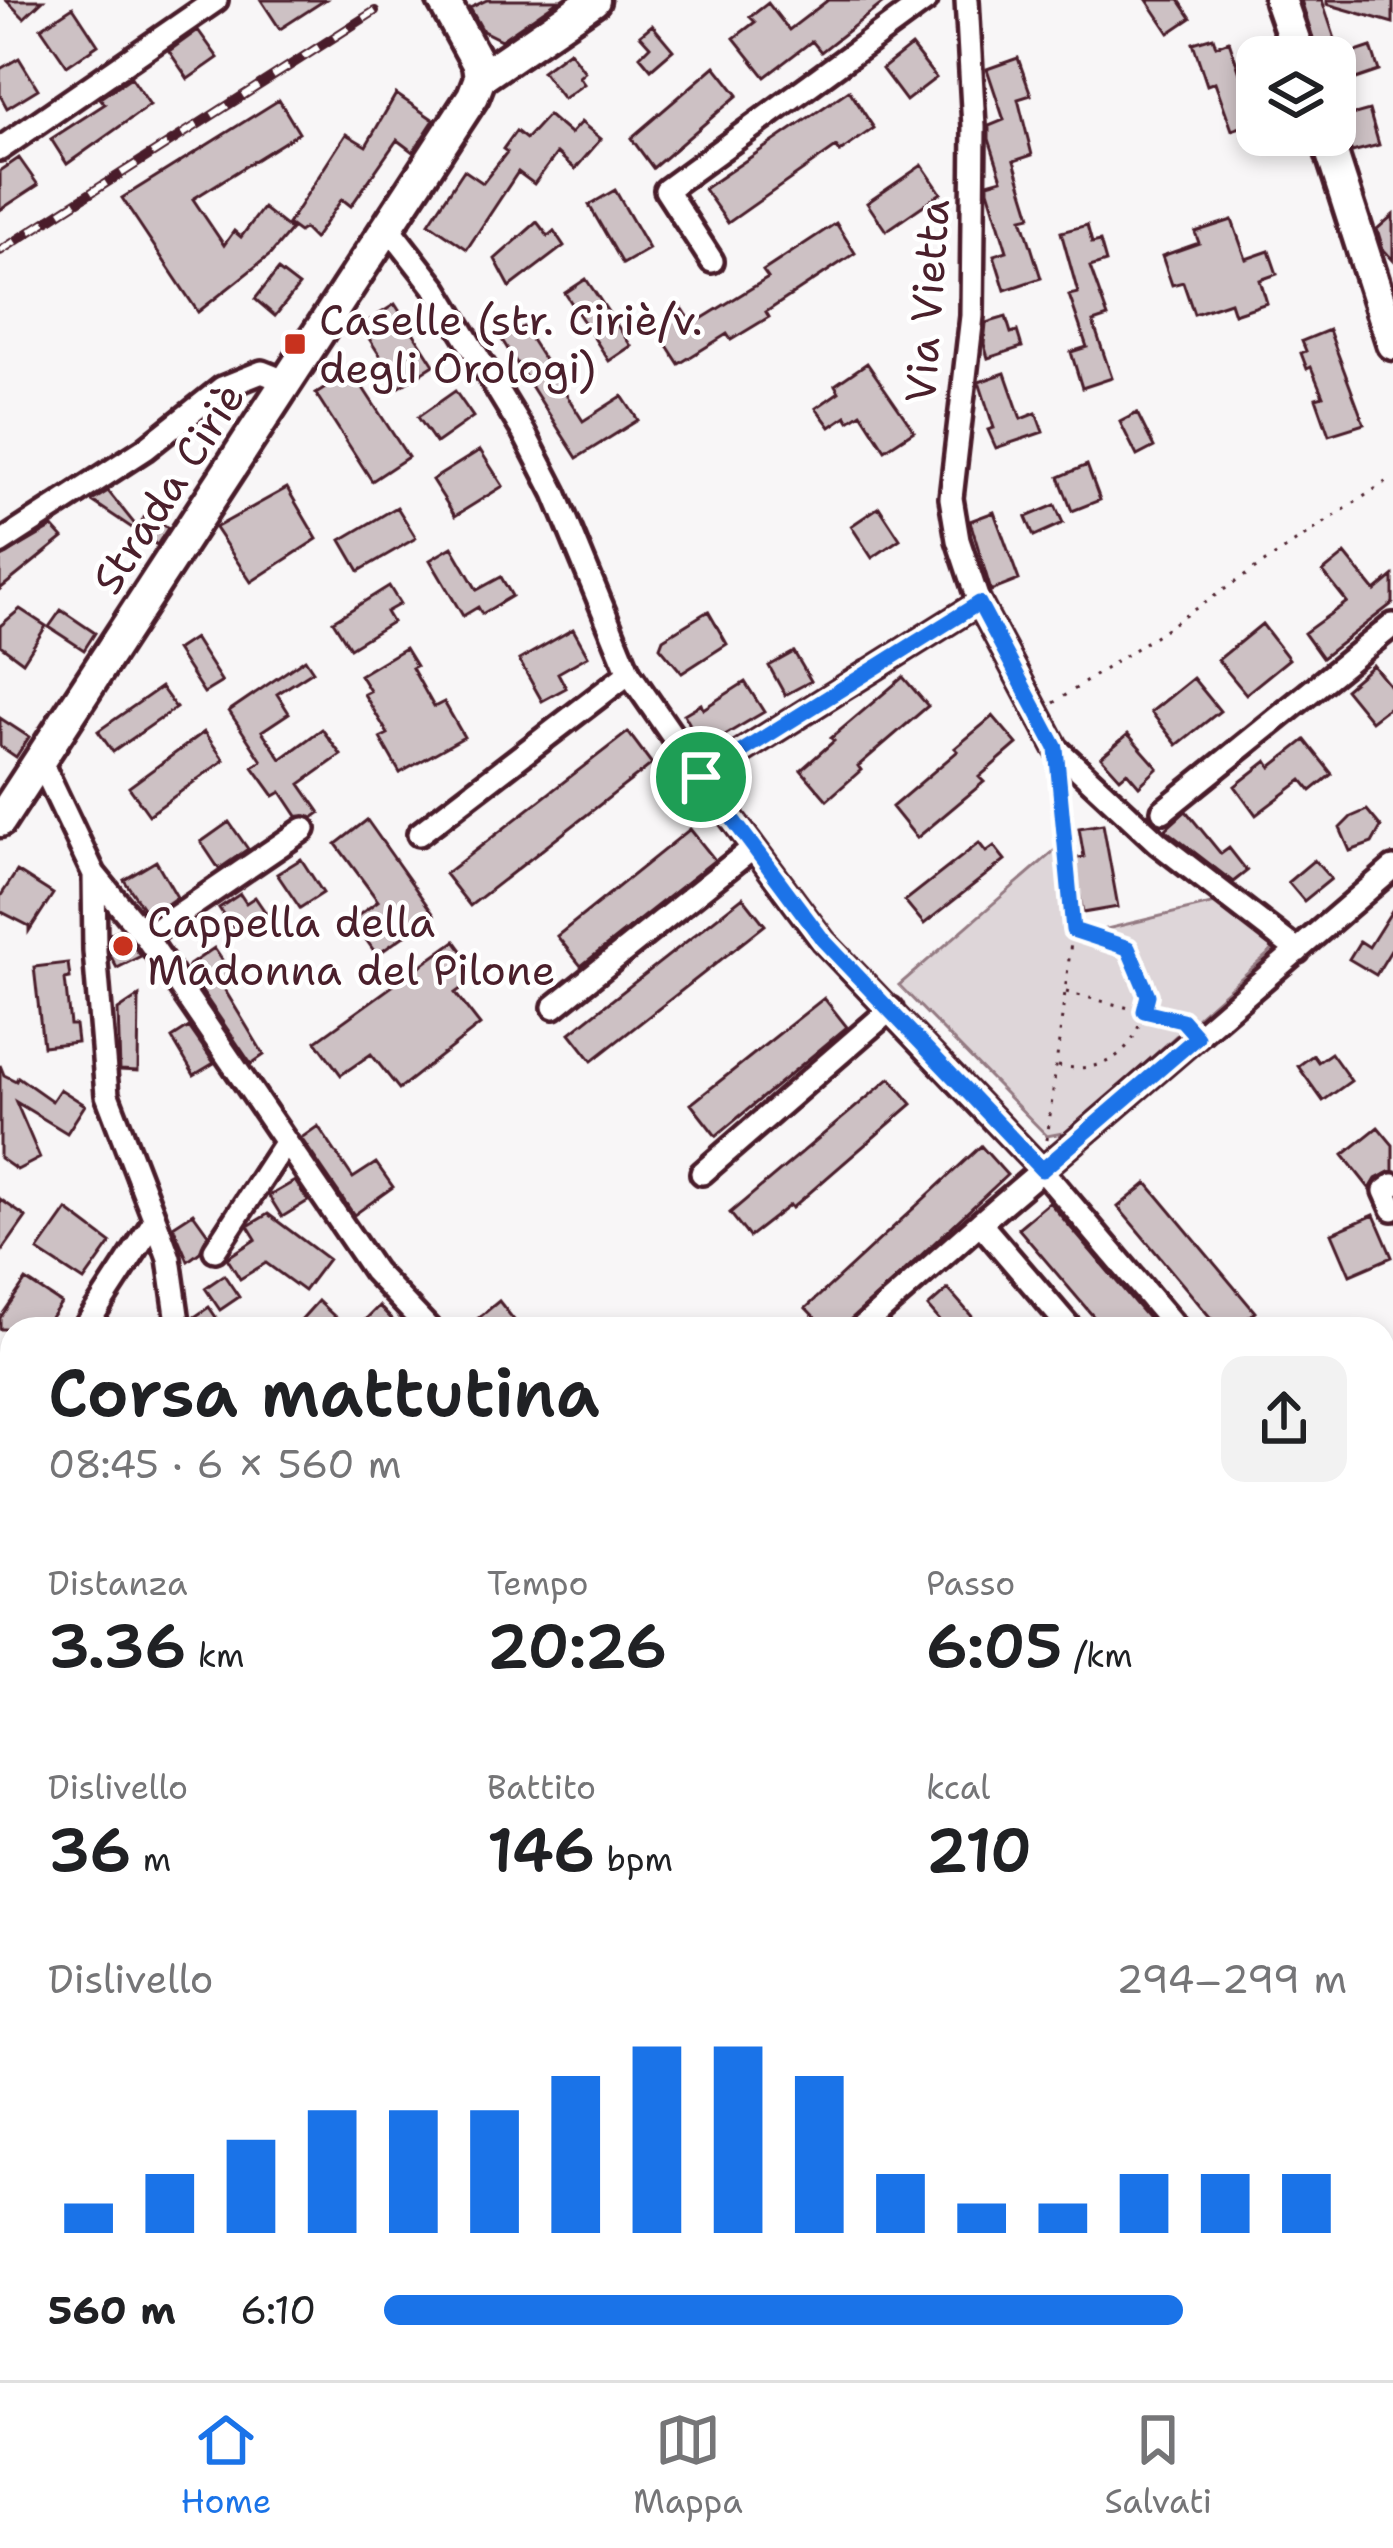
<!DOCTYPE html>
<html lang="it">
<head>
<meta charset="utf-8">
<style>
  body { margin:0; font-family:"Shantell Sans",sans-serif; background:#f2f2f2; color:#202124; height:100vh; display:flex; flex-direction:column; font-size:45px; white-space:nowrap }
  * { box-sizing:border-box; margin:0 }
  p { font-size:39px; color:#757577 }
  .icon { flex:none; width:66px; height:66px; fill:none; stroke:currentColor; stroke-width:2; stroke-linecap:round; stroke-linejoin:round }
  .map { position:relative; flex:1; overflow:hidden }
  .details { position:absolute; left:0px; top:1317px; width:1395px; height:1065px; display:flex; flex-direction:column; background:#fff; border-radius:36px 36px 0 0; box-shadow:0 6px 18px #0003 }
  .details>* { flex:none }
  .controls { position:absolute; left:1236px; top:36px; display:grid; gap:24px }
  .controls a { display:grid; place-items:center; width:120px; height:120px; border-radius:24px; background:#fff; box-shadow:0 6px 18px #0003; font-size:60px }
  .pin { position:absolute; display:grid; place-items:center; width:102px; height:102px; color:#fff; margin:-51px; border:6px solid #fff; border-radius:50%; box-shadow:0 3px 12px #0007 }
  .round { display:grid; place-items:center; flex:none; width:126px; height:126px; border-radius:24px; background:#f2f2f2 }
  .head { display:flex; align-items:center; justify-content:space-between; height:204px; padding:0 48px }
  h1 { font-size:66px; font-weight:600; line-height:90px }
  .metrics { display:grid; grid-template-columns:repeat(3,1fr); gap:18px; height:204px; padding:12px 48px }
  .metrics div { display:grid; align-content:center }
  .metrics b { font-size:60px; font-weight:600 }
  .metrics small { font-size:33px; font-weight:400 }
  .metrics p { font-size:33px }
  .chart { height:336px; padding:24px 48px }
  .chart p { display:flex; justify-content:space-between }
  .chart svg { width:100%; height:216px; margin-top:12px; stroke:#1a73e8; stroke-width:6 }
  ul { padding:0 48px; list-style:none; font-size:39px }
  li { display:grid; grid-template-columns:192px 144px 1fr; align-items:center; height:90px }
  li i { height:30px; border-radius:15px; background:#1a73e8 }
  .tabs { display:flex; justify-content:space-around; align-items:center; height:168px; border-top:3px solid #e0e0e0; background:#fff; font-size:33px; color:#757577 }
  .tabs a { display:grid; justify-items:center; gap:6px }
  .tabs .active { color:#1a73e8 }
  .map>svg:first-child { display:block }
  .green { fill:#ded6d9; stroke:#947a82; stroke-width:3 }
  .building { fill:#cdc1c4; stroke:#4a1f2b; stroke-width:3 }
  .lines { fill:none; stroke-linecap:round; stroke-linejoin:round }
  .street-casing { stroke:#4a1f2b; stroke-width:30 }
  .secondary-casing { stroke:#4a1f2b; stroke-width:39 }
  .path { stroke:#4a1f2b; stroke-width:3; stroke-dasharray:3 9; stroke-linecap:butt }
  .street { stroke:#fff; stroke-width:21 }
  .secondary { stroke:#fff; stroke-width:30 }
  .rail-casing { stroke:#4a1f2b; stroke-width:10 }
  .rail { stroke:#fff; stroke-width:6; stroke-dasharray:18; stroke-linecap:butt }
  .route-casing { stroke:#fff; stroke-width:24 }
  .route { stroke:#1a73e8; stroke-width:15 }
  .poi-dot { fill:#c8321e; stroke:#fff; stroke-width:4.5 }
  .labels { text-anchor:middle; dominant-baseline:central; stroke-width:9; stroke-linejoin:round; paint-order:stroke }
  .street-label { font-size:42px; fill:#4a1f2b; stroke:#fff }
  .poi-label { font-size:42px; fill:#4a1f2b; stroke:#fff; text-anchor:start }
</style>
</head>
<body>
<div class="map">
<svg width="1393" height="2380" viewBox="0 0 1393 2380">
  <rect width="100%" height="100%" fill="#f8f6f7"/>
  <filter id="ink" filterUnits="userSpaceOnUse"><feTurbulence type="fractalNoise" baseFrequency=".00833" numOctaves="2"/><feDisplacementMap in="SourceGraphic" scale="24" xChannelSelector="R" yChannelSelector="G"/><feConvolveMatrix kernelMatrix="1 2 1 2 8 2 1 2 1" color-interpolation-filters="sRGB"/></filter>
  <g filter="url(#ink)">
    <!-- green -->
    <path class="green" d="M1069 838 1079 930 1090 933 1215 903 1277 946 1068 1132 1047 1136 899 985Z"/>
    <!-- building -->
    <path class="building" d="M6 0H43L24 18Z
      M261 0H325L280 29Z
      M487 0H559L501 40 483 31 470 8Z
      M828 0H887L821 52 812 41 765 77 734 38 755 22 750 17 768 3 789 30Z
      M1147 0H1179L1191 18 1169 33Z
      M1301 0H1322L1341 57H1319Z
      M1327 0H1393V23L1327 4Z
      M73 7 98 45 67 66 41 28Z
      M652 25 673 50 651 69 640 56 650 46 640 35Z
      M198 30 218 58 188 79 169 51Z
      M1213 37 1216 46 1229 41 1246 91 1257 88V122L1232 130 1215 82 1207 85 1193 43Z
      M911 46 936 78 906 101 882 69Z
      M1371 47 1379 71 1335 86V59Z
      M569 51 585 72 579 77 584 84 563 99 542 71Z
      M19 58 38 89 7 108 0 95V69Z
      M1018 58 1031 95 1018 99 1032 155 1014 161 1031 216 1022 218 1041 278 1005 290 994 255 1007 251 988 190V183L1002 179 989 139V126L1004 120 987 69Z
      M715 66 738 95 653 168 631 138Z
      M131 77 150 105 67 164 51 139 105 104 100 98Z
      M849 90 874 128 840 152 836 147 728 223 704 189Z
      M396 94 434 120 413 152 397 140 351 206 342 199 314 239 304 229 299 232 288 224 346 134 366 146Z
      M279 100 299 133 193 199 224 245 234 231 241 237 263 208 291 230 270 255 198 312 122 198Z
      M1369 110 1379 145 1352 152 1337 119Z
      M548 115 570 134 581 122 601 139 575 169 557 153 534 184 518 172 467 249 429 223 464 170 483 183 507 152 503 149 516 131 526 139Z
      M19 158 38 185 0 210V171Z
      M922 165 941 193 886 231 867 203Z
      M615 190 649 249 623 264 589 205Z
      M1393 215V260L1383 249 1377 229Z
      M1232 220 1246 259 1269 251 1277 274 1260 280 1267 303 1234 314 1230 302 1194 314 1183 282 1172 285 1162 256 1199 243 1195 232Z
      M537 222 548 236 554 231 564 246 510 287 495 259Z
      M836 223 855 253 766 312 769 317 731 340 727 334 679 364 655 327 683 309 693 324 768 278 763 271Z
      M1087 225 1092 243 1100 241 1106 262 1090 267 1108 317 1093 322 1112 378 1082 388 1071 352 1087 347 1069 295 1078 293 1061 232Z
      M278 270 299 286 275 316 255 299Z
      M586 279 631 346 609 361 565 293Z
      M395 304 434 365 400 387 361 326Z
      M1006 317 1011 333 1017 331 1022 347 988 358 984 344 986 323Z
      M523 327 583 421 622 396 638 420 577 458 502 340Z
      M1329 330 1364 424 1329 435 1316 398 1323 396 1311 367 1307 369 1301 353 1306 351 1302 341Z
      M867 363 914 431 885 450 861 413 849 421 846 416 830 427 816 408 839 392 835 385Z
      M352 371 408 457 372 481 316 394Z
      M1005 373 1021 419 1036 413 1043 432 996 448 988 430 994 428 979 382Z
      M455 391 473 417 436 443 418 417Z
      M1137 413 1154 447 1137 456 1120 422Z
      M480 450 503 486 455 516 432 480Z
      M1087 465 1100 500 1072 511 1059 477Z
      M287 488 317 539 251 582 215 528Z
      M108 491 137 527 135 530 92 501Z
      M1055 505 1063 523 1034 536 1026 517Z
      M397 507 416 538 359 571 341 540Z
      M879 507 900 539 872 558 851 526Z
      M994 512 1019 580 991 591 970 521Z
      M147 513 168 528 157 545 136 530Z
      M53 527 63 538 0 589V558Z
      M452 547 477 590 501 577 512 596 482 614 478 607 463 616 430 560Z
      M1345 554 1375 591 1393 576V603L1322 658 1304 633 1347 602 1323 572Z
      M389 586 400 604 386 612 392 622 350 648 333 621Z
      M20 609 46 626 23 662 0 645V626Z
      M61 610 95 633 84 650 49 627Z
      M708 611 727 644 682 673 660 647 663 639Z
      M1262 624 1289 659 1246 694 1218 660Z
      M573 629 588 656 558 673 566 688 542 701 519 660Z
      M194 638 222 682 204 693 176 650Z
      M405 648 416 666 412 668 434 707 444 702 464 737 400 773 380 738 388 734 364 694 370 691 360 675Z
      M794 652 811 681 785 695 769 666Z
      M305 659 313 671 277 694 289 713 262 731 281 759 322 729 341 755 300 784 320 813 313 818 297 816 281 792 274 796 253 767 262 761 229 711Z
      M1373 665 1393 690V704L1371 721 1345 689Z
      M903 677 928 706 858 766 861 770 827 800 801 770 834 741 831 738Z
      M1193 678 1220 711 1177 745 1151 712Z
      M745 682 764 712 703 748 684 714 701 704 703 709Z
      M161 687 176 708 113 752 98 731Z
      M993 716 1017 744 979 777 984 782 917 838 892 807 958 751 955 748Z
      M0 718 29 737 16 757 0 746Z
      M204 732 224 760 149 815 129 787Z
      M628 732 652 764 470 906 445 874Z
      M1128 734 1158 768 1139 786 1127 772 1120 778 1101 757Z
      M1305 740 1332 774 1311 791 1302 780 1256 815 1235 786 1267 761 1271 767Z
      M1367 810 1381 827 1372 843 1350 851 1340 828 1351 817Z
      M1186 811 1221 854 1229 848 1247 871 1233 882 1168 832 1166 829Z
      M367 820 434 915 377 955 352 920 378 901 336 844Z
      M229 822 248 849 219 869 201 842Z
      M1103 824 1118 907 1083 913 1073 859 1084 857 1079 828Z
      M690 829 715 860 581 966 557 936Z
      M979 843 986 852 994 846 1005 860 924 924 905 901Z
      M301 859 323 893 300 908 277 874Z
      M1314 860 1331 879 1304 901 1288 882Z
      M156 861 177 897 149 917 124 880Z
      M17 871 53 894 29 931V926L0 911V897Z
      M240 894 246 903 255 897 268 916 237 936 219 908Z
      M743 897 765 925 592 1061 570 1033Z
      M1393 909V947L1376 975 1349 959 1360 941 1369 947Z
      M120 929 141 956 117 968 110 955V934Z
      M455 941 480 975 455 993 480 1025 399 1089 371 1054 341 1075 316 1041Z
      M214 948 235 979 223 987 264 1055 251 1064 190 974 188 966Z
      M68 963 70 978 65 979 70 1025H75L77 1042 43 1046 34 967Z
      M139 996 138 1071 120 1070 118 1010Z
      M824 998 847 1027 716 1136 691 1104Z
      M189 1027 214 1063 194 1075 172 1038Z
      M1331 1053 1351 1081 1323 1101 1298 1066 1313 1055 1318 1062Z
      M0 1065 4 1075 16 1081 18 1077 52 1101 60 1089 85 1105 67 1133 16 1102 40 1158 17 1170 0 1158Z
      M890 1078 912 1104 792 1208 790 1205 749 1237 730 1213Z
      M318 1126 353 1178 376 1163 393 1187 354 1215 301 1138Z
      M1378 1127 1393 1145V1170L1376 1179 1370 1189 1343 1155Z
      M981 1146 1007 1175 842 1329H826L806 1308Z
      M295 1181 308 1201 282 1217 269 1196Z
      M1147 1183 1255 1312 1235 1329H1220L1118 1207Z
      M0 1199 26 1217 0 1254Z
      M1049 1202 1157 1329H1104L1018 1228Z
      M67 1210 111 1243 84 1281 38 1251Z
      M193 1213 208 1234 200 1252 188 1261 173 1226Z
      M268 1214 328 1259 304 1291 266 1263 240 1279 227 1258 256 1239 248 1226Z
      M1374 1215 1392 1257 1350 1275 1332 1233Z
      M224 1275 239 1297 220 1310 205 1288Z
      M26 1280 61 1303 43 1329H0V1318Z
      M948 1289 983 1329H947L928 1307Z
      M318 1301 348 1329H307L299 1322Z
      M499 1301 521 1329H483L476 1320Z
      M379 1306 401 1329H356Z
      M209 1307 224 1329H194L193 1318Z"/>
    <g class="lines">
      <!-- street casing -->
      <g class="street-casing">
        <path id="street" d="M967 0 974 127 972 316 951 498 958 540 979 603 1056 748 1158 843 1298 951
          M0 149 216 0
          M388 227 437 290 524 433 555 493 629 673 701 777 823 941 1042 1170 1393 868
          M712 261 666 190 926 0
          M0 543 145 449 222 388 262 372 287 382
          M40 760 94 874 146 937 374 1271 429 1329
          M701 777 979 603
          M1163 811 1393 625
          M419 834 629 673
          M146 937 304 829
          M554 1007 753 848
          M702 1173 891 1009
          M1393 1185 1385 1191 1393 1209
          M155 1220 169 1258 179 1329
          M215 1250 285 1143
          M84 1329 155 1220 107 1095 95 951 94 874
          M860 1329 980 1223
          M1071 1329 980 1223 1042 1170 1177 1329
          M1383 1448 1393 1437
          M0 1459 12 1440
          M1323 2380V2370"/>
      </g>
      <!-- secondary casing -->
      <g class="secondary-casing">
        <path id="secondary" d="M443 0 478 64 480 78
          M1280 0 1300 57
          M480 78 594 0
          M1326 135 1393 344
          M0 821 473 96 480 78"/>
      </g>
      <!-- path -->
      <path class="path" d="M1054 703 1393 477
        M1066 992 1184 1022
        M1058 1066C1096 1073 1128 1060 1141 1020 1144 1012 1149 1001 1147 993 1144 978 1133 962 1128 948L1074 930
        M1047 1140 1073 926 1059 780
        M12 2040 2 2142 12 2152"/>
      <!-- street -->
      <use href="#street" class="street"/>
      <!-- secondary -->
      <use href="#secondary" class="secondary"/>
      <!-- rail casing -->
      <g class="rail-casing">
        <path id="rail" d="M0 251 375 11"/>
      </g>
      <!-- rail -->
      <use href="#rail" class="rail"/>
    </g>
  </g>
  <g class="lines" filter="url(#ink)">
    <!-- route casing -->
    <g class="route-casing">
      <path id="route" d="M979 603 1056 748 1073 930 1128 948 1148 995 1144 1011 1182 1020 1197 1037 1042 1170 823 940 701 777Z"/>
    </g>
    <!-- route -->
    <use href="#route" class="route"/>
  </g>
  <!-- markers -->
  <g class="poi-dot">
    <rect x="283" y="332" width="24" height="24" rx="6"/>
    <circle cx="123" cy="946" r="12"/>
  </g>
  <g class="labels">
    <!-- street labels -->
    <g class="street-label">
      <text transform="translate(927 301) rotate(-86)">Via Vietta</text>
      <text transform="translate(168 488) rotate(-57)">Strada Ciriè</text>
    </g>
    <!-- poi labels -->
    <g class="poi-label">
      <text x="319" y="320">Caselle (str. Ciriè/v.<tspan x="319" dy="48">degli Orologi)</tspan></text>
      <text x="147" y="922">Cappella della<tspan x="147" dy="48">Madonna del Pilone</tspan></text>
    </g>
  </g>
</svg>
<div class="controls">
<a><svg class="icon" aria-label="layers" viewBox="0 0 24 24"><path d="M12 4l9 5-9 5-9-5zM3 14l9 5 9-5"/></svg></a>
</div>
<div class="pin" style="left:701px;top:777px;background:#1e9e55"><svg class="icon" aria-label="arrive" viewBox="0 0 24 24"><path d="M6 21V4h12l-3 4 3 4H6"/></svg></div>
<section class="details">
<div class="head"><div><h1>Corsa mattutina</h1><p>08:45 · 6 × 560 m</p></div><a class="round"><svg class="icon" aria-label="share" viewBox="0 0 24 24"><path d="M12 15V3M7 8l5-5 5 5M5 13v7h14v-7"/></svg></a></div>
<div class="metrics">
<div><p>Distanza</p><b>3.36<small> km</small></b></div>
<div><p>Tempo</p><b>20:26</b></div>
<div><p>Passo</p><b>6:05<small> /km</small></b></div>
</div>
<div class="metrics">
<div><p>Dislivello</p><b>36<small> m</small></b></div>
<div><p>Battito</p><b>146<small> bpm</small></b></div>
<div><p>kcal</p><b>210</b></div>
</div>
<div class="chart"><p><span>Dislivello</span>294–299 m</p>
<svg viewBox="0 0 160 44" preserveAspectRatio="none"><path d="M5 44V38M15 44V32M25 44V25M35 44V19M45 44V19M55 44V19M65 44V12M75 44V6M85 44V6M95 44V12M105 44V32M115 44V38M125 44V38M135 44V32M145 44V32M155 44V32"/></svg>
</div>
<ul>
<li><b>560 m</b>6:10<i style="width:83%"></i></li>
</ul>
</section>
</div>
<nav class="tabs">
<a class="active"><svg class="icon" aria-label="home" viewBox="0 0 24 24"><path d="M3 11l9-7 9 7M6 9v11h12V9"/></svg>Home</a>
<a><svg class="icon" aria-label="map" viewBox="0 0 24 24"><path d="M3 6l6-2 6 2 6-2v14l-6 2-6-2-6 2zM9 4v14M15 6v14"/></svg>Mappa</a>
<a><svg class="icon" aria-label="saved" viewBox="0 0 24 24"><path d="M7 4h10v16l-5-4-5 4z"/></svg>Salvati</a>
</nav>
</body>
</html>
